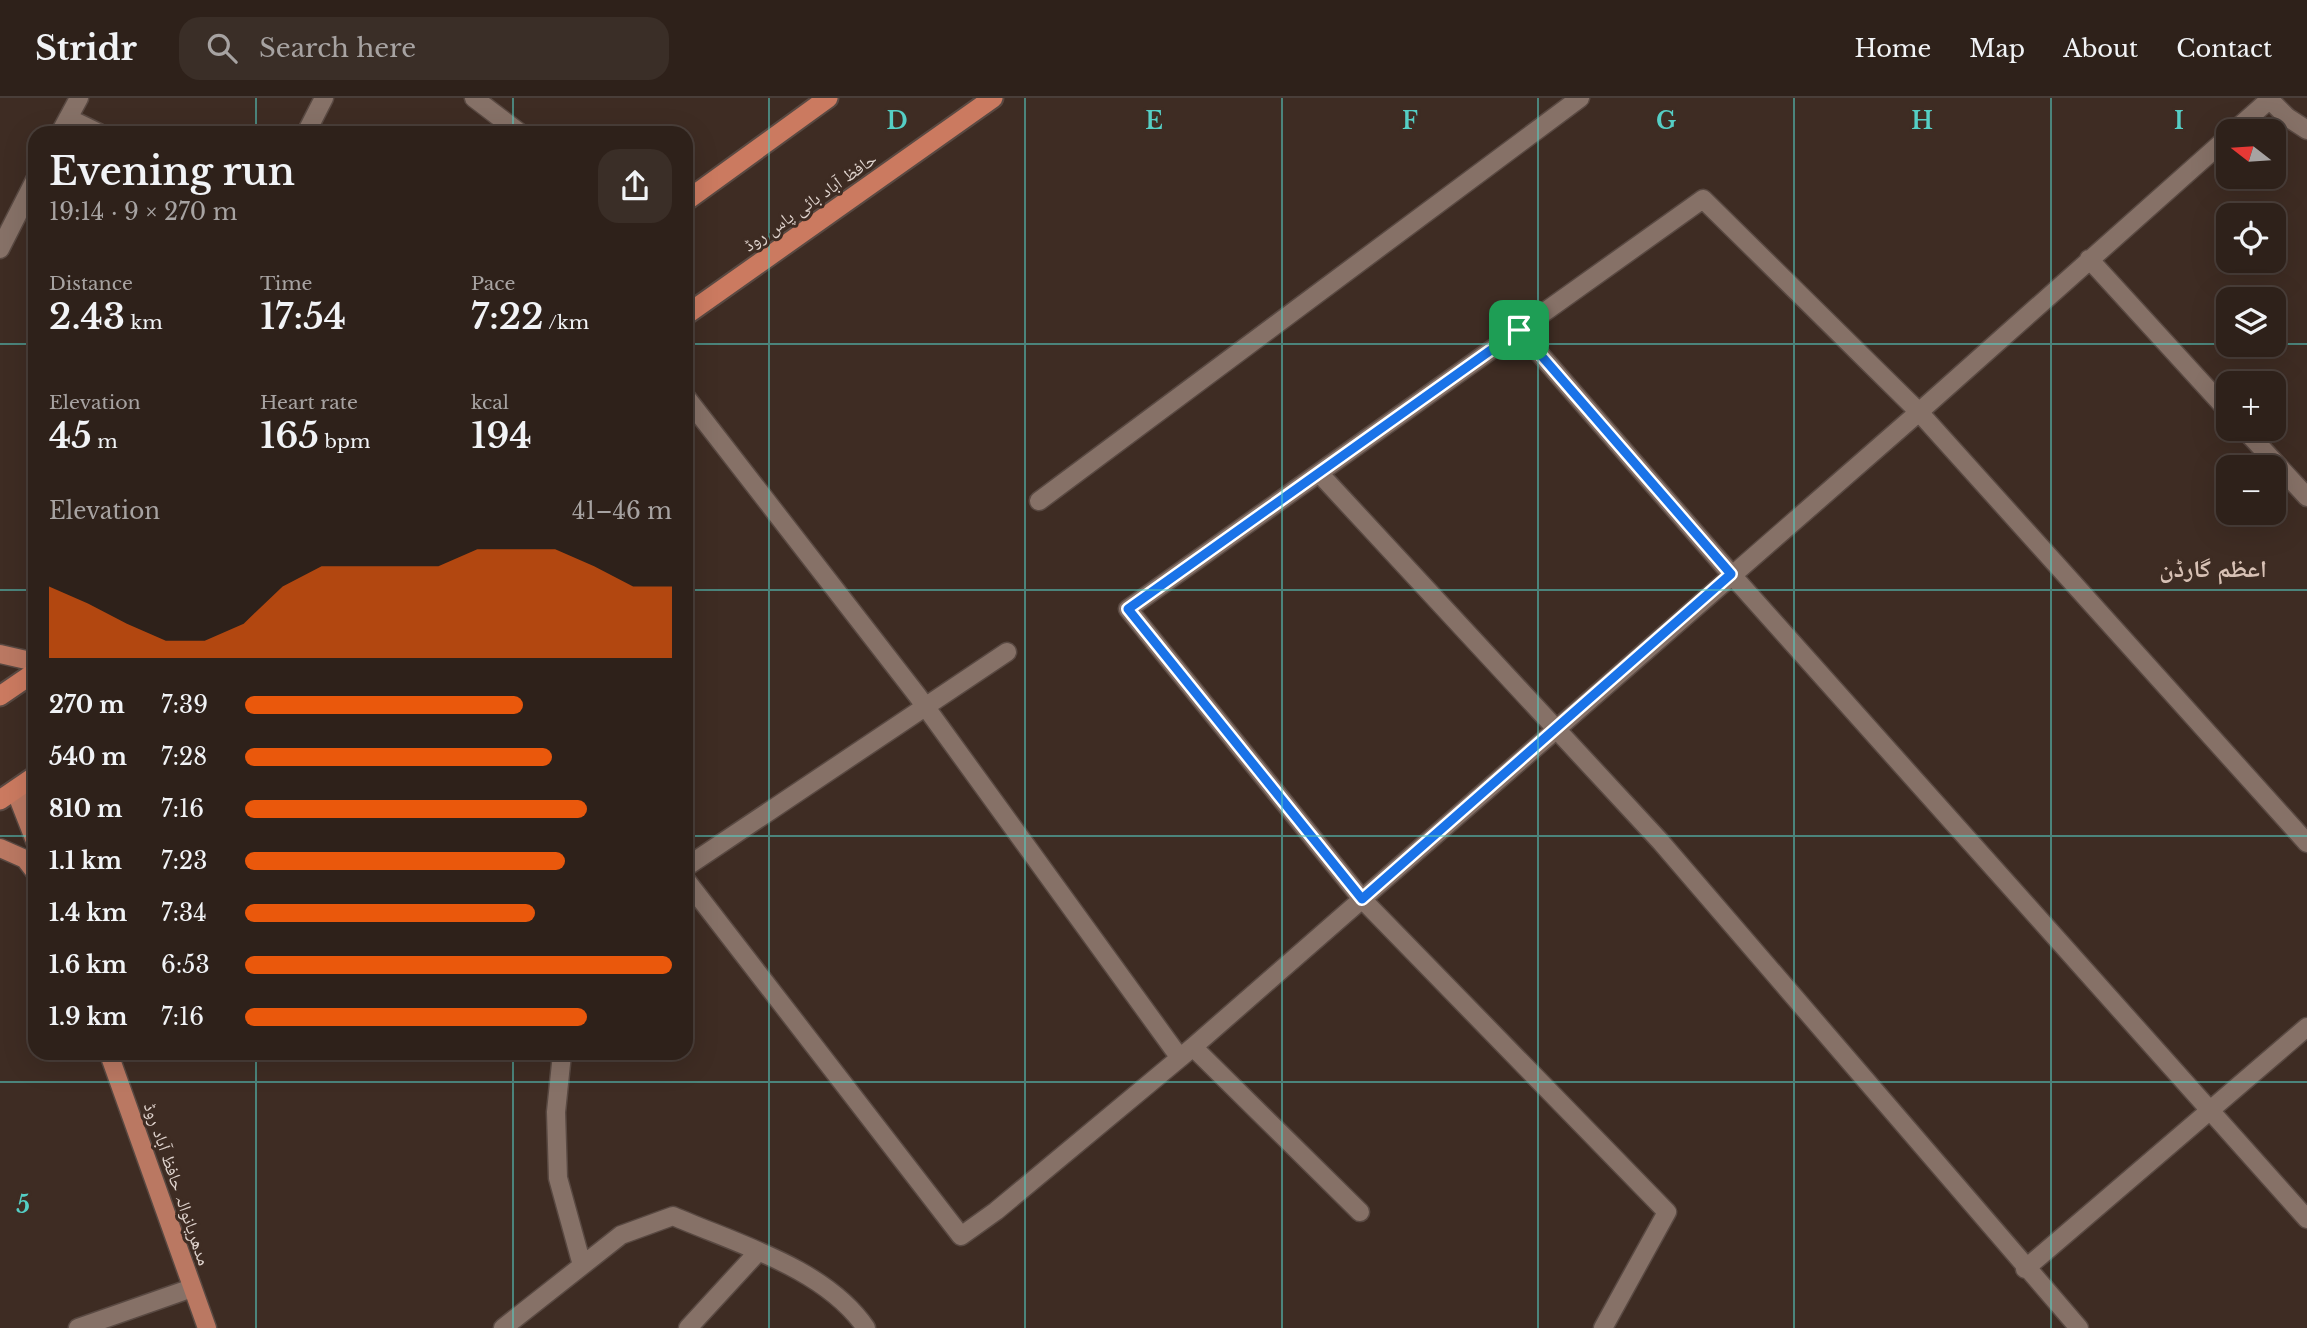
<!DOCTYPE html>
<html lang="en">
<head>
<meta charset="utf-8">
<style>
  body { margin:0; font-family:"Libre Baskerville","Noto Naskh Arabic",serif; background:#3a2e27; color:#f1f3f6; height:100vh; display:flex; flex-direction:column; font-size:26px; white-space:nowrap }
  * { box-sizing:border-box; margin:0 }
  p { font-size:23px; color:#a7a3a2 }
  .icon { flex:none; width:38px; height:38px; fill:none; stroke:currentColor; stroke-width:2; stroke-linecap:round; stroke-linejoin:round }
  .map { position:relative; flex:1; overflow:hidden }
  .drawer { position:absolute; left:28px; top:28px; width:665px; height:934px; display:flex; flex-direction:column; background:#2e211a; border-radius:21px; box-shadow:0 7px 28px #0002,0 0 0 2px #493e39 }
  .drawer>* { flex:none }
  .needle { width:46px; rotate:287deg }
  .buttons { position:absolute; left:2216px; top:21px; display:grid; gap:14px }
  .buttons a { display:grid; place-items:center; width:70px; height:70px; border-radius:14px; background:#2e211a; box-shadow:0 7px 28px #0002,0 0 0 2px #493e39; font-size:35px }
  .pin { position:absolute; display:grid; place-items:center; width:60px; height:60px; color:#fff; margin:-30px; border-radius:14px; box-shadow:0 4px 10px #0006 }
  .round { display:grid; place-items:center; flex:none; width:74px; height:74px; border-radius:21px; background:#3a2e27 }
  .head { display:flex; align-items:center; justify-content:space-between; height:119px; padding:0 21px }
  h1 { font-size:38px; font-weight:600; line-height:52px }
  .figures { display:grid; grid-template-columns:repeat(3,1fr); gap:10px; height:119px; padding:7px 21px }
  .figures div { display:grid; align-content:center }
  .figures b { font-size:35px; font-weight:600 }
  .figures small { font-size:19px; font-weight:400 }
  .figures p { font-size:19px }
  .chart { height:196px; padding:14px 21px }
  .chart p { display:flex; justify-content:space-between }
  .chart svg { width:100%; height:126px; margin-top:7px; fill:#ea580c; opacity:.7 }
  ul { padding:0 21px; list-style:none; font-size:23px }
  li { display:grid; grid-template-columns:112px 84px 1fr; align-items:center; height:52px }
  li i { height:18px; border-radius:9px; background:#ea580c }
  header { display:flex; align-items:center; gap:42px; box-sizing:border-box; height:98px; padding:0 35px; background:#2e211a; border-bottom:2px solid #493e39 }
  header strong { font-size:33px }
  nav { display:flex; gap:38px; margin-inline-start:auto; font-size:24px }
  .search { width:490px; height:63px; background:#3a2e27; display:flex; align-items:center; gap:18px; box-sizing:border-box; padding:0 24px; border-radius:21px; color:#a7a3a2; font-size:26px }
  .map>svg:first-child { display:block }
  .lines { fill:none; stroke-linecap:round; stroke-linejoin:round }
  .minor-casing { stroke:#594942; stroke-width:21 }
  .primary-casing { stroke:#594942; stroke-width:21 }
  .trunk-casing { stroke:#594942; stroke-width:23 }
  .minor { stroke:#867167; stroke-width:18 }
  .primary { stroke:#ba7862; stroke-width:18 }
  .trunk { stroke:#cb7a60; stroke-width:19 }
  .route-casing { stroke:#fff; stroke-width:14 }
  .route { stroke:#1a73e8; stroke-width:9 }
  .grid { fill:none; stroke:#55cec5; stroke-width:2; stroke-opacity:0.55 }
  .labels { text-anchor:middle; dominant-baseline:central; stroke-width:6; stroke-linejoin:round; paint-order:stroke }
  .street-label { font-size:18px; fill:#ded2cc; stroke:#3e2c23 }
  .district-label { font-size:24px; font-weight:bold; fill:#d7c0b4; stroke:#3e2c23 }
  .grid-label { font-size:23px; text-anchor:middle; font-weight:bold; fill:#55cec5; stroke:#3e2c23; stroke-width:6; stroke-linejoin:round; paint-order:stroke }
</style>
</head>
<body>
<header>
<strong>Stridr</strong>
<div class="search"><svg class="icon" aria-label="search" viewBox="0 0 24 24"><circle cx="10" cy="10" r="6"/><path d="M15 15l6 6"/></svg>Search here</div>
<nav><a>Home</a><a>Map</a><a>About</a><a>Contact</a></nav>
</header>
<div class="map">
<svg width="2307" height="1230" viewBox="0 0 2307 1230">
  <rect width="100%" height="100%" fill="#3e2c23"/>
  <g class="lines">
    <!-- minor casing -->
    <g class="minor-casing">
      <path id="minor" d="M474 0 520 35
        M2268 0 2287 19 2307 32
        M68 20 99 35
        M2234 33 2269 2
        M60 35 79 0
        M306 35 324 0
        M0 151 35 82
        M2089 161 2228 313
        M1519 232 1731 476 2307 1121
        M686 299 917 597 1180 960
        M2244 331 2307 399
        M1319 375 1660 743 2079 1230
        M1039 403 1580 0
        M686 769 1007 554
        M686 782 961 1138 996 1113 1193 949 1919 314 2228 39
        M1193 949 1360 1114
        M562 956 556 1014 558 1080 582 1167
        M2025 1171 2307 929
        M78 1230 192 1190
        M503 1230 621 1137 673 1118C737 1146 825 1170 866 1230
        M688 1230 757 1155
        M1603 1230 1667 1114 1362 801 1128 511 1703 101 1919 314 2307 745"/>
    </g>
    <!-- primary casing -->
    <g class="primary-casing">
      <path id="primary" d="M0 556 35 564
        M15 692 35 743
        M0 750 25 761 35 774
        M109 956 207 1230"/>
    </g>
    <!-- trunk casing -->
    <g class="trunk-casing">
      <path id="trunk" d="M686 103 828 0
        M686 217 993 0
        M0 598 35 574
        M0 702 35 678"/>
    </g>
    <!-- minor -->
    <use href="#minor" class="minor"/>
    <!-- primary -->
    <use href="#primary" class="primary"/>
    <!-- trunk -->
    <use href="#trunk" class="trunk"/>
  </g>
  <g class="lines">
    <!-- route casing -->
    <g class="route-casing">
      <path id="route" d="M1519 232 1731 476 1362 801 1128 511Z"/>
    </g>
    <!-- route -->
    <use href="#route" class="route"/>
  </g>
  <!-- grid -->
  <path class="grid" d="M256 0V35M513 0V35M769 0V1230M1025 0V1230M1282 0V1230M1538 0V1230M1794 0V1230M2051 0V1230M0 246H35M686 246H2228M2273 246H2307M0 492H35M686 492H2307M0 738H35M686 738H2307M256 956V1230M513 956V1230M0 984H2307"/>
  <g class="labels">
    <!-- street labels -->
    <g class="street-label">
      <text transform="translate(810 104) rotate(-35)">حافظ آباد بائی پاس روڈ</text>
      <text transform="translate(177 1086) rotate(71)">مدھریانوالہ حافظ آباد روڈ</text>
    </g>
    <!-- district labels -->
    <g class="district-label">
      <text x="2213" y="470">اعظم گارڈن</text>
    </g>
  </g>
  <g class="grid-label">
    <text x="897" y="31">D</text>
    <text x="1154" y="31">E</text>
    <text x="1410" y="31">F</text>
    <text x="1666" y="31">G</text>
    <text x="1922" y="31">H</text>
    <text x="2179" y="31">I</text>
    <text x="23" y="1115">5</text>
  </g>
</svg>
<div class="buttons">
<a><svg class="needle" viewBox="-14 -14 28 28"><path d="M0-13l5 13h-10z" fill="#e53935"/><path d="M0 13l5-13h-10z" fill="#a7a3a2"/></svg></a>
<a><svg class="icon" aria-label="locate" viewBox="0 0 24 24"><circle cx="12" cy="12" r="6"/><path d="M12 2v4M12 18v4M2 12h4M18 12h4"/></svg></a>
<a><svg class="icon" aria-label="layers" viewBox="0 0 24 24"><path d="M12 4l9 5-9 5-9-5zM3 14l9 5 9-5"/></svg></a>
<a>+</a>
<a>−</a>
</div>
<div class="pin" style="left:1519px;top:232px;background:#1e9e55"><svg class="icon" aria-label="arrive" viewBox="0 0 24 24"><path d="M6 21V4h12l-3 4 3 4H6"/></svg></div>
<section class="drawer">
<div class="head"><div><h1>Evening run</h1><p>19:14 · 9 × 270 m</p></div><a class="round"><svg class="icon" aria-label="share" viewBox="0 0 24 24"><path d="M12 15V3M7 8l5-5 5 5M5 13v7h14v-7"/></svg></a></div>
<div class="figures">
<div><p>Distance</p><b>2.43<small> km</small></b></div>
<div><p>Time</p><b>17:54</b></div>
<div><p>Pace</p><b>7:22<small> /km</small></b></div>
</div>
<div class="figures">
<div><p>Elevation</p><b>45<small> m</small></b></div>
<div><p>Heart rate</p><b>165<small> bpm</small></b></div>
<div><p>kcal</p><b>194</b></div>
</div>
<div class="chart"><p><span>Elevation</span>41–46 m</p>
<svg viewBox="0 0 160 44" preserveAspectRatio="none"><path d="M0 44V19L10 25L20 32L30 38L40 38L50 32L60 19L70 12L80 12L90 12L100 12L110 6L120 6L130 6L140 12L150 19L160 19V44z"/></svg>
</div>
<ul>
<li><b>270 m</b>7:39<i style="width:65%"></i></li>
<li><b>540 m</b>7:28<i style="width:72%"></i></li>
<li><b>810 m</b>7:16<i style="width:80%"></i></li>
<li><b>1.1 km</b>7:23<i style="width:75%"></i></li>
<li><b>1.4 km</b>7:34<i style="width:68%"></i></li>
<li><b>1.6 km</b>6:53<i style="width:100%"></i></li>
<li><b>1.9 km</b>7:16<i style="width:80%"></i></li>
</ul>
</section>
</div>
</body>
</html>
